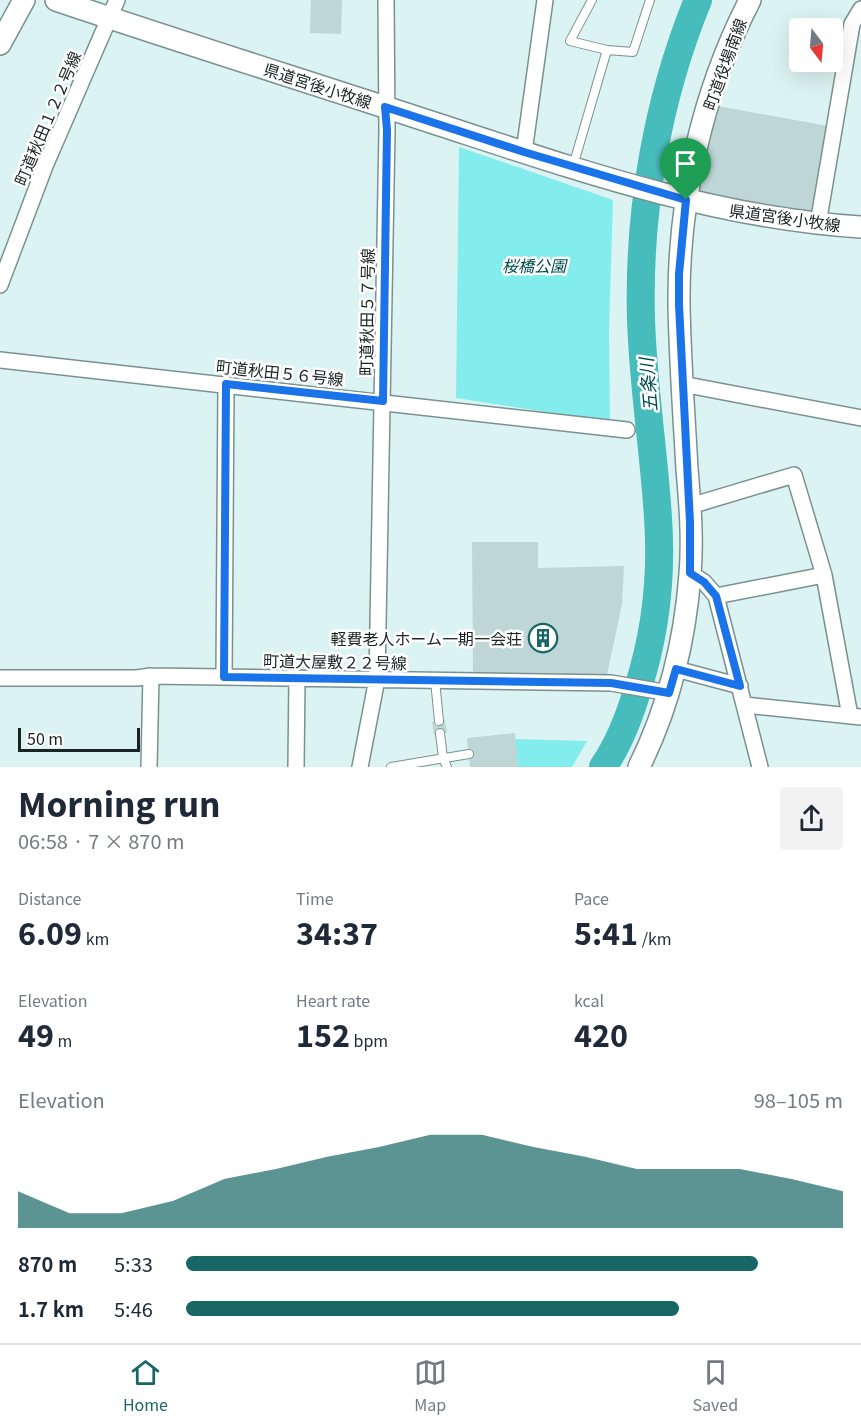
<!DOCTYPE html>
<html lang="en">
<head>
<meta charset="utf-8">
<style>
  body { margin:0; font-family:Georgia,"Noto Sans JP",serif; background:#f2f2f3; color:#1f2937; height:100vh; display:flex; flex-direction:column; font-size:22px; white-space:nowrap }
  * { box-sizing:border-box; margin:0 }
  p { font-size:20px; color:#747a83 }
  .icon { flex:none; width:33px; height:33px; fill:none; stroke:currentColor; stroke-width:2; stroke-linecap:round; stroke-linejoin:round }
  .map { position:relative; height:767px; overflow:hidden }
  .side { display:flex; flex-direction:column; background:#fff; flex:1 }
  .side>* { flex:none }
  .needle { width:39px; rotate:164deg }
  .buttons { position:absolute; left:789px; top:18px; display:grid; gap:12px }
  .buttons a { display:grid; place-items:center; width:54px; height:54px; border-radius:6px; background:#fff; box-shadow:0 6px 24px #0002; font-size:30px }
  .scale { position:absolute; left:18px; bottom:15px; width:122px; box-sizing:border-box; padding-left:6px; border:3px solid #1a2323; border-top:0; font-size:16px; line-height:21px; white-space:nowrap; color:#1a2323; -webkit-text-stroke:4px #fff; paint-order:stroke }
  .pin { position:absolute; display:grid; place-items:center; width:51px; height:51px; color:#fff; margin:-62px -26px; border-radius:50% 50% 50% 0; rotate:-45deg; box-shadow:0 0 6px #0007 }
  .pin .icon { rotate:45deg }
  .round { display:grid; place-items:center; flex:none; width:63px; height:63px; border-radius:6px; background:#f2f2f3 }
  .summary { display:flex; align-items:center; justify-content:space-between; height:102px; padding:0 18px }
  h1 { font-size:33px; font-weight:800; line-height:45px }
  .figures { display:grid; grid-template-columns:repeat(3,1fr); gap:9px; height:102px; padding:6px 18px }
  .figures div { display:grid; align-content:center }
  .figures b { font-size:30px; font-weight:800 }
  .figures small { font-size:16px; font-weight:400 }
  .figures p { font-size:16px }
  .chart { height:168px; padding:12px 18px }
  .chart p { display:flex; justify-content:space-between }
  .chart svg { width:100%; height:108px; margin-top:6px; fill:#186666; opacity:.7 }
  ul { padding:0 18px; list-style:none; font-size:20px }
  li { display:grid; grid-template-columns:96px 72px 1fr; align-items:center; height:45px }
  li i { height:15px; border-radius:8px; background:#186666 }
  .menu { display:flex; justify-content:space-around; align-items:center; height:84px; border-top:2px solid #e0e1e3; background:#fff; font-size:16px; color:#747a83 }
  .menu a { display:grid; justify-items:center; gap:3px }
  .menu .current { color:#186666 }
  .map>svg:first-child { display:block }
  .green { fill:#83eded }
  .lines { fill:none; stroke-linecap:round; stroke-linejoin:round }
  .river { stroke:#47bcbc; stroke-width:28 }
  .building { fill:#bfd6d6 }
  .lane-casing { stroke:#7b9191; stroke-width:10 }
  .street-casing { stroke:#7b9191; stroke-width:18 }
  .secondary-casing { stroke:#7b9191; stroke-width:24 }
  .lane { stroke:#fff; stroke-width:8 }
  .street { stroke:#fff; stroke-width:15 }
  .secondary { stroke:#fff; stroke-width:21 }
  .route-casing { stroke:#fff; stroke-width:12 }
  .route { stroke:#1a73e8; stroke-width:8 }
  .labels { text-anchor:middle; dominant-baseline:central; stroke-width:5; stroke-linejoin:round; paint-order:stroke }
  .street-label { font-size:16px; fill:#1a2323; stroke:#fff }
  .park-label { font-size:16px; font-style:italic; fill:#004b4b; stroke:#fff }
  .poi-label { font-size:16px; fill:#1a2323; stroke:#fff; text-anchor:end }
  .water-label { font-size:18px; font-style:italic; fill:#004b4b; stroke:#fff }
</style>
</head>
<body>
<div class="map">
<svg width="861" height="767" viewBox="0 0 861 767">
  <rect width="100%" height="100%" fill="#dbf3f2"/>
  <!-- green -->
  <path class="green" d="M459 147 613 200 609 331 610 422 456 398Z
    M515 739 587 741 572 767H518Z"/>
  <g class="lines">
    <!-- river -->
    <path class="river" d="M603 767C619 744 630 715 638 688 655 635 662 575 658 518 654 452 643 386 641 319 638 211 657 100 698 0"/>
  </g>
  <!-- building -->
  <path class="building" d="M311 0H342L341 34 310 33Z
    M717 106 828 126 811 216 697 193Z
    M472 542H538V568L624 566 622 604 607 675 473 673Z
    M445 720 447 733 434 735 432 722Z
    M515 733 518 767H470L467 738Z"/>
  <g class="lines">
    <!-- lane casing -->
    <g class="lane-casing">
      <path id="lane" d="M592 0 570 41 607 50 633 52 650 0
        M573 166 607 50
        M435 680 439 721
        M440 733 443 758 447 767
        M391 767 469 754"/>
    </g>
    <!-- street casing -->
    <g class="street-casing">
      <path id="street" d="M524 152 545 0
        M818 224 852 24 861 9
        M0 285 45 166 117 0
        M0 360 627 430
        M682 384 861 418
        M690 506 794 475 824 575 850 716
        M690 573 704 582 716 596 760 767
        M716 596 824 575
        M676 669 740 686
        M224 677 226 384
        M0 678H137L151 676 611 683 669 693
        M745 705 861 717
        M149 767 151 676
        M296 767 297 678
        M360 767 377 679 387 130 386 0"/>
    </g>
    <!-- secondary casing -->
    <g class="secondary-casing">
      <path id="secondary" d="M56 0C184 43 312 83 440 125 578 170 715 218 861 227
        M0 44 24 0
        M639 767C669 706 685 642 690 574 693 539 690 504 687 469 684 415 680 360 679 305 678 201 702 93 750 0"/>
    </g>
    <!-- lane -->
    <use href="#lane" class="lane"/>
    <!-- street -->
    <use href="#street" class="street"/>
    <!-- secondary -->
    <use href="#secondary" class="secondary"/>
  </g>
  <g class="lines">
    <!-- route casing -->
    <g class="route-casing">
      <path id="route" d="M385 107 524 152 686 200 679 274V305L690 522V573L704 582 716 596 740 686 676 669 669 693 611 683 224 677 226 384 383 401 387 130Z"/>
    </g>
    <!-- route -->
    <use href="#route" class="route"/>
  </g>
  <!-- icons -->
  <defs>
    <g id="building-ring" transform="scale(1.5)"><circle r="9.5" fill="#fff" stroke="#186666" stroke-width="1.5"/><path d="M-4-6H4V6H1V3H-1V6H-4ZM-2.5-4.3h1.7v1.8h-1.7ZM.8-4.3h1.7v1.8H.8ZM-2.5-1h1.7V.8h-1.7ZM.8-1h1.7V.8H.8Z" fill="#186666"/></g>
  </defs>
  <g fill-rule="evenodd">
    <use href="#building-ring" x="543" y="638"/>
  </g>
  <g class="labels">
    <!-- street labels -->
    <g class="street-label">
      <text transform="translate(724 64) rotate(-70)">町道役場南線</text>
      <text transform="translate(318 85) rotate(18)">県道宮後小牧線</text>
      <text transform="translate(47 118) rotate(-67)">町道秋田１２２号線</text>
      <text transform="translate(785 217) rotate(8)">県道宮後小牧線</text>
      <text transform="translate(366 312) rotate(-89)">町道秋田５７号線</text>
      <text transform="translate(280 372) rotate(6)">町道秋田５６号線</text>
      <text transform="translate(335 661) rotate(1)">町道大屋敷２２号線</text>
    </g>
    <!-- park labels -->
    <g class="park-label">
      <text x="534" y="265">桜橋公園</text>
    </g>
    <!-- poi labels -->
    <g class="poi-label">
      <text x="522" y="638">軽費老人ホーム一期一会荘</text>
    </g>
    <!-- water labels -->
    <g class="water-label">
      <text transform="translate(647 385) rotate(-95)">五条川</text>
    </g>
  </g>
</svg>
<div class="buttons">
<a><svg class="needle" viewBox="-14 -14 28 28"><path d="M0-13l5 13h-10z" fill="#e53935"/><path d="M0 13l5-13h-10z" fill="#747a83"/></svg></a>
</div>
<div class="scale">50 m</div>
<div class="pin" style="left:686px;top:200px;background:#1e9e55"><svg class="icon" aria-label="arrive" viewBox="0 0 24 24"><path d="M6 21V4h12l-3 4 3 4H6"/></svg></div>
</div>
<section class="side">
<div class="summary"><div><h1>Morning run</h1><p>06:58 · 7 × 870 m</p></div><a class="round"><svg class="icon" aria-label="share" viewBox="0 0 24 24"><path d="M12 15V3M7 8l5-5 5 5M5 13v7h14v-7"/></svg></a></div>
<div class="figures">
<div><p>Distance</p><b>6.09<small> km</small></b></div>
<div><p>Time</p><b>34:37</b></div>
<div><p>Pace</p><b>5:41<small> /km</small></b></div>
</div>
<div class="figures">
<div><p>Elevation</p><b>49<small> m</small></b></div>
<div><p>Heart rate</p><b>152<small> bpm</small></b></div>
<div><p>kcal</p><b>420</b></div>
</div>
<div class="chart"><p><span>Elevation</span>98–105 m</p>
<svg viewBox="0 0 160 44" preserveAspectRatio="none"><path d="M0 44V29L10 38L20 38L30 33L40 24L50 20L60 15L70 11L80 6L90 6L100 11L110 15L120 20L130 20L140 20L150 24L160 29V44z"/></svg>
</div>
<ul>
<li><b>870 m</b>5:33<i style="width:87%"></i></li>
<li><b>1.7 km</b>5:46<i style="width:75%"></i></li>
</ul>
</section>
<nav class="menu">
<a class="current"><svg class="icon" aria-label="home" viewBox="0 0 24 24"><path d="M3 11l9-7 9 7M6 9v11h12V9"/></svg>Home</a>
<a><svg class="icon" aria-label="map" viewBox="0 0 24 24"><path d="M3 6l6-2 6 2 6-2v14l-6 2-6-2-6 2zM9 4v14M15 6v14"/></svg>Map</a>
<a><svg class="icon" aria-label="saved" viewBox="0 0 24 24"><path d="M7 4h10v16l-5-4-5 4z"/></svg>Saved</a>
</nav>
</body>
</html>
